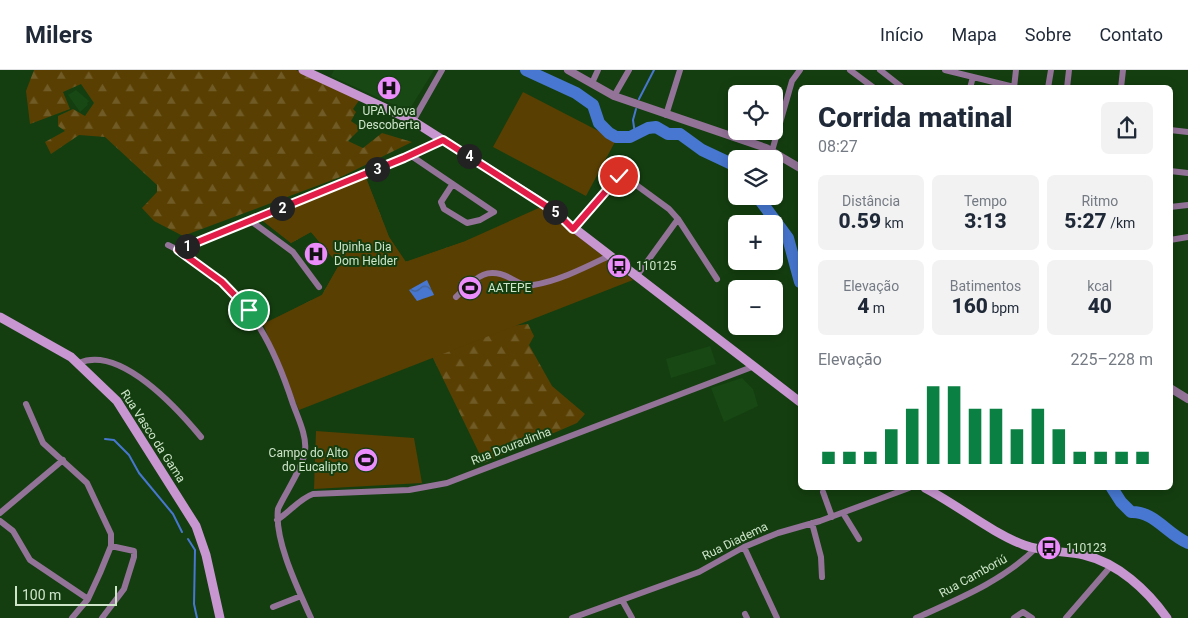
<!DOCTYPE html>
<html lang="pt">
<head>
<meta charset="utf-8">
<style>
  body { margin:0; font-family:Roboto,sans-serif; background:#f2f2f3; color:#1f2937; height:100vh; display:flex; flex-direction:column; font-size:19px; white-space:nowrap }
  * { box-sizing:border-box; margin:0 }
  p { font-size:16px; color:#747a83 }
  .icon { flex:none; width:28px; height:28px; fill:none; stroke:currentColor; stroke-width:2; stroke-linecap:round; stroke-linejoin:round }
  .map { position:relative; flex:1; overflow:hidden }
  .details { position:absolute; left:798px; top:15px; width:375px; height:405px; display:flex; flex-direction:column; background:#fff; border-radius:8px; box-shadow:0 2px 12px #0003 }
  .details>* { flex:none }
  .buttons { position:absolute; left:728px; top:15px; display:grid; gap:10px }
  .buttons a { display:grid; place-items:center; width:55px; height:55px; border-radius:8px; background:#fff; box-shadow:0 2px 12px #0003; font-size:25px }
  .scale { position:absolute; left:15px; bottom:12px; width:102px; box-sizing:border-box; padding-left:5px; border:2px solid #cee5ca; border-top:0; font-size:14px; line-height:18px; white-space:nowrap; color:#cee5ca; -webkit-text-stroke:4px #143e10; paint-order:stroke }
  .pin { position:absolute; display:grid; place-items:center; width:42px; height:42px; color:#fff; margin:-21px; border:2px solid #fff; border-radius:50%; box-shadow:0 1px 5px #0007 }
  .km { position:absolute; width:25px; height:25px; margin:-12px; border-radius:50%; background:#222; color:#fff; font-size:14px; line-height:25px; text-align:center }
  .round { display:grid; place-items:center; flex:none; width:52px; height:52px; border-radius:8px; background:#f2f2f3 }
  .head { display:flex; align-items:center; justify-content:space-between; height:85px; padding:0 20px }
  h1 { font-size:28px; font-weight:800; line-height:38px }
  .figures { display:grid; grid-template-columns:repeat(3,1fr); gap:8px; height:85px; padding:5px 20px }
  .figures div { display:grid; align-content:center; border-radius:8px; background:#f2f2f3; text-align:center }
  .figures b { font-size:21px; font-weight:800 }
  .figures small { font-size:14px; font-weight:400 }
  .figures p { font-size:14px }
  .chart { height:140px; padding:10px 20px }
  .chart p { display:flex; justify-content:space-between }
  .chart svg { width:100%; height:90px; margin-top:5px; stroke:#0b8043; stroke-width:6 }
  header { display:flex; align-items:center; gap:30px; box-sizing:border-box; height:70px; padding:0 25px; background:#fff; border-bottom:1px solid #e0e1e3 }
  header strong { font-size:24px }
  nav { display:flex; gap:28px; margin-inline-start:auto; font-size:18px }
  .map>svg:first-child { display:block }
  .built { fill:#184813 }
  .forest { fill:url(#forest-firs) }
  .pitch { fill:#593f02 }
  .water { fill:url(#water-waves) }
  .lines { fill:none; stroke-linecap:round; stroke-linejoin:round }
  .stream { stroke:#4777d0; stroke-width:2 }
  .river { stroke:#4777d0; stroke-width:12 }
  .minor { stroke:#937398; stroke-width:6 }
  .tertiary { stroke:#937398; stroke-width:8 }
  .secondary { stroke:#c896d1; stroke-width:9 }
  .route-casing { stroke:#fff; stroke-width:10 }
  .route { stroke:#e11d48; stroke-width:6 }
  .labels { text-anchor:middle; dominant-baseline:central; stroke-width:4; stroke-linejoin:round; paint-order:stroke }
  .poi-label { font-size:12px; fill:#cee5ca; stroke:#143e10; text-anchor:start }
  .street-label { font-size:12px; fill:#cee5ca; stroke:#143e10 }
</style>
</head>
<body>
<header>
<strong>Milers</strong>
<nav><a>Início</a><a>Mapa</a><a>Sobre</a><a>Contato</a></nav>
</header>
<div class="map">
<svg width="1188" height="548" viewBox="0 0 1188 548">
  <defs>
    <pattern id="forest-firs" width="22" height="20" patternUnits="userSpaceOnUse" patternTransform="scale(1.25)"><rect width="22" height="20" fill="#593f02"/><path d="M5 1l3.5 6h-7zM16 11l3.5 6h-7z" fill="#705b26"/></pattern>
    <pattern id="water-waves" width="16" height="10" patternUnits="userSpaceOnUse" patternTransform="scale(1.25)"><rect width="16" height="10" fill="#4777d0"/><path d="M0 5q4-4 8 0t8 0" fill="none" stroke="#436395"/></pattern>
  </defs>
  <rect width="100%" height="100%" fill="#143e10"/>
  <!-- built -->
  <path class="built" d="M334 0H434L411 37 405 40 331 6Z
    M76 20 89 31 87 33 88 35 80 42 68 25Z
    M710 276 716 294 671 308 666 289Z
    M742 308 753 319 758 336 724 352 711 318Z"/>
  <!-- forest -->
  <path class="forest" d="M34 0H296L360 29 353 39 356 42 351 51 361 58 348 71 363 78 382 63 412 72 343 106 183 166 154 151 142 138 157 122V115L105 67 79 65 51 84 45 72 65 61 58 56V46L73 39 85 46 94 33 81 14 63 22 70 39 30 54 26 21Z
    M366 108 389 167 405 192 463 172 511 256 528 254 534 266 529 275 552 316 585 344 577 353 484 393 430 282 268 252 322 225 339 195 311 162 291 173 263 151Z"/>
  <!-- pitch -->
  <path class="pitch" d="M523 22 616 70 586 126 493 77Z
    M366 108 389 167 406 192 463 172 541 137 633 210 299 340 263 254 322 225 339 195 311 162 291 173 263 151Z
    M316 361 414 368 422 413 314 419Z"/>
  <!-- water -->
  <path class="water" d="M427 210 434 225 417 231 409 220Z"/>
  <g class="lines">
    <!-- stream -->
    <path class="stream" d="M639 29 654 0
      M635 64 633 50 636 39
      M105 369 114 370 129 385 139 403 173 444 182 462
      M188 469 195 480 194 534 197 548"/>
    <!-- river -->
    <path class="river" d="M526 0 576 23 593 35 599 53 609 63 616 67H630L648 58 656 57 668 64H680L702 80 736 96
      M757 126 788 168 800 212
      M1112 418 1121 432 1131 442C1154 441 1168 465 1188 473"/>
    <!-- minor -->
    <path class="minor" d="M850 0 874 18
      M880 0 903 18
      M945 0 1014 17
      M592 13 598 0
      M970 18 973 7
      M1014 18 1016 0
      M1048 18 1051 0
      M1067 18 1069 0
      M1121 18 1123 0
      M614 26 629 0
      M666 45 680 0
      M413 51 442 0
      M1170 60 1188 62
      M772 81 792 11 800 0
      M410 85 494 142 480 150 467 153 444 139 441 132 452 115
      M1170 101 1188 103
      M1170 137 1188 135
      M251 151 293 182 319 217
      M573 159 616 108 624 106 669 139 678 149 717 209
      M1170 170 1188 167
      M168 175C181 181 191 189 203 197 253 234 274 276 293 334 298 348 307 366 305 381 303 398 285 423 278 439 274 470 298 519 311 548
      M178 179 404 88 443 70
      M636 207 678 149
      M456 227C474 210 485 194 512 209 519 213 524 216 533 215 559 211 586 197 609 186
      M79 293C120 275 177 338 201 367
      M26 334 43 373 87 413 111 464V476L100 503 88 529 72 548
      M823 422 832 447
      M0 443 63 390
      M843 443 859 469
      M277 450C290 442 299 429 313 424L409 420 447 413 752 297
      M0 451 13 461 30 490 88 529
      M812 453 821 487 822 507
      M744 477 777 548
      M622 530 632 548
      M273 537 301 526
      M745 544 747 548
      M102 548 124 519 134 487V481L111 476
      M572 548 699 502 744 477 778 463 820 451 909 418
      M916 548C958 529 1003 511 1036 478
      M1014 548 1023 542 1032 548
      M1066 548 1111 496"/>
    <!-- tertiary -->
    <path class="tertiary" d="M568 0 614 26 766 78 800 98
      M1170 318 1188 329"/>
    <!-- secondary -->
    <path class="secondary" d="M303 0 413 51 539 131 800 332
      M0 247 71 287 117 331 196 456 206 485 220 548
      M925 418C956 434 992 463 1024 475 1043 482 1064 481 1084 485 1118 493 1147 520 1167 548"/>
  </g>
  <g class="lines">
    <!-- route casing -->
    <g class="route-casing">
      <path id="route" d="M249 240 222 212 178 180 404 88 443 70 557 143 573 159 619 106"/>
    </g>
    <!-- route -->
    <use href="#route" class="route"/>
  </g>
  <!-- icons -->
  <defs>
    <g id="hospital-disc" transform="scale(1.25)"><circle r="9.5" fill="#eb8dfb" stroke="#143e10"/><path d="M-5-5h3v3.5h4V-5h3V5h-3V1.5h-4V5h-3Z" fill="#111"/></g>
    <g id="bus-disc" transform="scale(1.25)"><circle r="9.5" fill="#eb8dfb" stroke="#143e10"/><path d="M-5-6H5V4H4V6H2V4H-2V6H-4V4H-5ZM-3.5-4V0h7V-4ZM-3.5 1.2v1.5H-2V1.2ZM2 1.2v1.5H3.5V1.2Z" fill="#111"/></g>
    <g id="stadium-disc" transform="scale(1.25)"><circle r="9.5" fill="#eb8dfb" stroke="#143e10"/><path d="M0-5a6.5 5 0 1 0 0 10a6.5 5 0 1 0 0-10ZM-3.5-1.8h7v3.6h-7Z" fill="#111"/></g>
  </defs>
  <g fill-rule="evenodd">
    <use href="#hospital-disc" x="389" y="18"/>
    <use href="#hospital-disc" x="316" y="184"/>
    <use href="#bus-disc" x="619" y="196"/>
    <use href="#stadium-disc" x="470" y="218"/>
    <use href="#stadium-disc" x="366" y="390"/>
    <use href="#bus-disc" x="1049" y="478"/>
  </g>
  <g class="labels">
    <!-- poi labels -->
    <g class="poi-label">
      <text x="389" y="41" text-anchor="middle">UPA Nova<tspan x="389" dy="14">Descoberta</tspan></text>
      <text x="334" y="177">Upinha Dia<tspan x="334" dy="14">Dom Helder</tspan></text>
      <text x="636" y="196">110125</text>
      <text x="488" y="218">AATEPE</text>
      <text x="348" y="383" text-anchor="end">Campo do Alto<tspan x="348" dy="14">do Eucalipto</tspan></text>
      <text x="1066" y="478">110123</text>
    </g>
    <!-- street labels -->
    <g class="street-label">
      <text transform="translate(153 366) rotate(57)">Rua Vasco da Gama</text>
      <text transform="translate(511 376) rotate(-21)">Rua Douradinha</text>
      <text transform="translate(735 471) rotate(-26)">Rua Diadema</text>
      <text transform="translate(973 506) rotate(-29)">Rua Camboriú</text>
    </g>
  </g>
</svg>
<div class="buttons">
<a><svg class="icon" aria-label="locate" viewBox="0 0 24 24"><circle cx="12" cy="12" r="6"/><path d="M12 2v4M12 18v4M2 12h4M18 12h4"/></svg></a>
<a><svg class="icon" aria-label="layers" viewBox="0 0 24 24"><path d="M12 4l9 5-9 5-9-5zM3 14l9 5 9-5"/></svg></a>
<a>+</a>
<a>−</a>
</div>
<div class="scale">100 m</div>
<div class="pin" style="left:249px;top:240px;background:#1e9e55"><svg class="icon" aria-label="arrive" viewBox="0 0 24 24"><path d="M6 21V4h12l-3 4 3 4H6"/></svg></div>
<div class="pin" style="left:619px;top:106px;background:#d93025"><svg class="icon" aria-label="check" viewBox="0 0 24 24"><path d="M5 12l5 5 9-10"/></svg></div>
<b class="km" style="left:187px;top:176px">1</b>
<b class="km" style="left:282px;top:138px">2</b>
<b class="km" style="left:377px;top:99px">3</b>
<b class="km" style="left:469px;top:86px">4</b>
<b class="km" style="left:555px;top:142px">5</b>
<section class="details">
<div class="head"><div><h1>Corrida matinal</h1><p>08:27</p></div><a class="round"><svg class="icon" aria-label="share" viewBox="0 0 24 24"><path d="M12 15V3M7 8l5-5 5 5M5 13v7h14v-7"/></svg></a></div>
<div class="figures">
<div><p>Distância</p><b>0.59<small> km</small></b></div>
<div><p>Tempo</p><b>3:13</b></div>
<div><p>Ritmo</p><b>5:27<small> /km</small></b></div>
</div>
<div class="figures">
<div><p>Elevação</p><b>4<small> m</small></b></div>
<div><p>Batimentos</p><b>160<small> bpm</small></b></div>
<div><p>kcal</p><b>40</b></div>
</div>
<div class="chart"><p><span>Elevação</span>225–228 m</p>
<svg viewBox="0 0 160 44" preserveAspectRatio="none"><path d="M5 44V38M15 44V38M25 44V38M35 44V27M45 44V17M55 44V6M65 44V6M75 44V17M85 44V17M95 44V27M105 44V17M115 44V27M125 44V38M135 44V38M145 44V38M155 44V38"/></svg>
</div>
</section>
</div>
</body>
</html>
